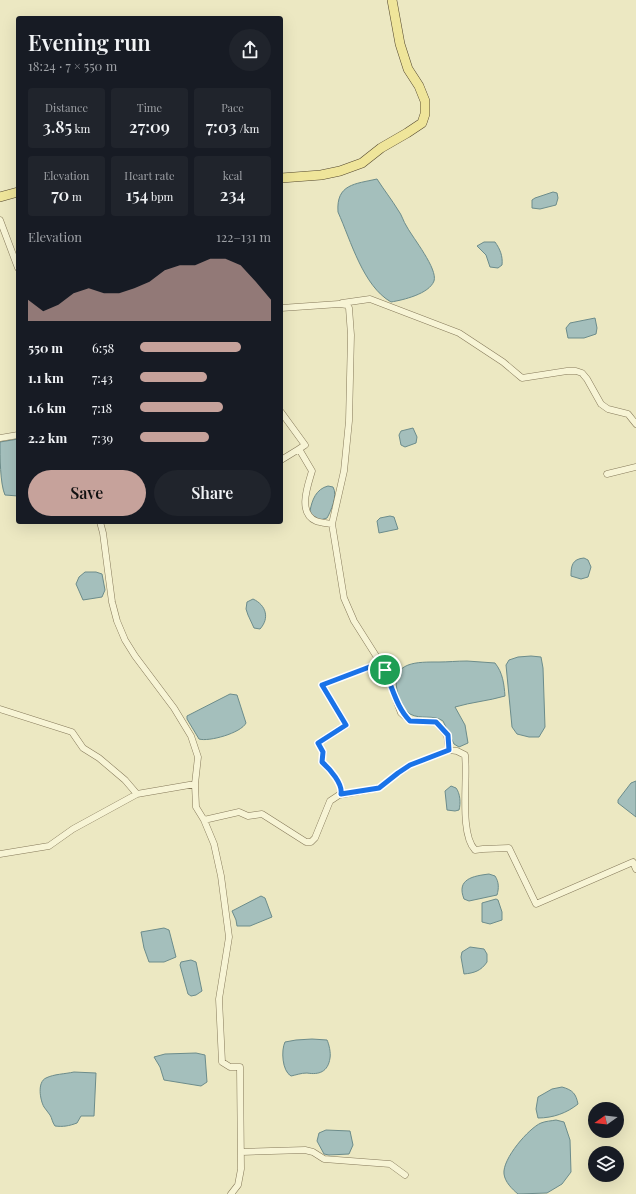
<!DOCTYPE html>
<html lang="en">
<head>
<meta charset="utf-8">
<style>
  body { margin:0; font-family:"Playfair Display",serif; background:#20242c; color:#f1f3f6; height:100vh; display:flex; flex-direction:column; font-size:15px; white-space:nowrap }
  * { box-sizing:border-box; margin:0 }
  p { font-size:13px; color:#9ea1a6 }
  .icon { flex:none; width:22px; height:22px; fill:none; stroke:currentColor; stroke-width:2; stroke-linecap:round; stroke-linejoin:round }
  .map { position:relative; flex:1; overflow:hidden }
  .drawer { position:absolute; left:16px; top:16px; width:267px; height:508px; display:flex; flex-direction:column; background:#171b24; border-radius:4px; box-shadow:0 4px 16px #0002 }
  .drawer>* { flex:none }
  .needle { width:26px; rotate:256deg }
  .controls { position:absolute; left:588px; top:1102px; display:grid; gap:8px }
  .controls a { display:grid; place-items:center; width:36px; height:36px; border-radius:50%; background:#171b24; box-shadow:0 4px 16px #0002; font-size:20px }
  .pin { position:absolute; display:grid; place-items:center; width:34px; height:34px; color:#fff; margin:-17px; border:2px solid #fff; border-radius:50%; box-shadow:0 1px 4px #0007 }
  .round { display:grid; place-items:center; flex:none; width:42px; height:42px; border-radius:21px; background:#20242c }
  .overview { display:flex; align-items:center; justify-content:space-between; height:68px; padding:0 12px }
  h1 { font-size:22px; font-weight:600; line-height:30px }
  .figures { display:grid; grid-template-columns:repeat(3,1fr); gap:6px; height:68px; padding:4px 12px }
  .figures div { display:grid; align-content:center; border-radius:4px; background:#20242c; text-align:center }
  .figures b { font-size:17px; font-weight:600 }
  .figures small { font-size:11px; font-weight:400 }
  .figures p { font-size:11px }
  .chart { height:112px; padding:8px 12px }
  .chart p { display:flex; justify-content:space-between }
  .chart svg { width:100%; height:72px; margin-top:4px; fill:#c6a29b; opacity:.7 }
  .action { display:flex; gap:8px; margin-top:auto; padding:8px 12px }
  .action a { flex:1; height:46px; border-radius:24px; background:#c6a29b; color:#111; font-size:16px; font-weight:600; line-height:46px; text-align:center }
  .action a+a { background:#20242c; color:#f1f3f6 }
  ul { padding:0 12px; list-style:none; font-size:13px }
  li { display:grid; grid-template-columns:64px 48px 1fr; align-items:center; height:30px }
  li i { height:10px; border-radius:5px; background:#c6a29b }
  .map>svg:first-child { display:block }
  .water { fill:#a4bfbc; stroke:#6c8c8b }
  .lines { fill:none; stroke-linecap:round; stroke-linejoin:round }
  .minor-casing { stroke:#85795a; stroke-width:7 }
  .primary-casing { stroke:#53472e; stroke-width:10 }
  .minor { stroke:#f7f4d5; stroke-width:6 }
  .primary { stroke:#efe59a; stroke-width:9 }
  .route-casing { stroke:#fff; stroke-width:8 }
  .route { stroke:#1a73e8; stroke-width:5 }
</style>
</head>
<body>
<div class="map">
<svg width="636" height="1194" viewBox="0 0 636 1194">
  <rect width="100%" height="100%" fill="#ece8c2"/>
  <!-- water -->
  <path class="water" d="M377 179C384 190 392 200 398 210 402 215 403 221 407 227 413 238 438 269 434 281 429 294 403 300 391 302 363 286 351 241 338 212 336 184 355 184 377 179Z
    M553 192 557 193 558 198 556 205 540 209 532 208V200L535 198Z
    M484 242H495C500 249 503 256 502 265L498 268 490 267 486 255 477 246Z
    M595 318 597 328 596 334 584 338H568L566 328 570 323Z
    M413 428 417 437 416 443 405 447 401 445 399 435 401 431Z
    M18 439V496L5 495C0 484 0 456 0 442Z
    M328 486 333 487C338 495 331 511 327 518L320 520 312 515 310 511C312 500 316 489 328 486Z
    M390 516 394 517 398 529 379 533 377 521 380 518Z
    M584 558 588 560 591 567 588 577 581 579 571 576C571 566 572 559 584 558Z
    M85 572H96L102 574 105 590 102 597 83 600 76 584 79 577Z
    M253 599C266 605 270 618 260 629L254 628 248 615 246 609 247 602Z
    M531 656 541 657 543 668 545 727 539 737H529L517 734 512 727 506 665 509 660 518 657Z
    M467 661 495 663C503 673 504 684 505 696 488 701 472 702 455 707L465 725 468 743 459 747 454 744 443 721C433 714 421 720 410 714 402 709 399 700 397 690 391 661 418 662 439 662 448 662 457 661 467 661Z
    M230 694 237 695 246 723C241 733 209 742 199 739L187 719V716Z
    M636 781V817L618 803V800L631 783Z
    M451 786 456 788C460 793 461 803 459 810L455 811 447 810 445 791Z
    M489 874 495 876C499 882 499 888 497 895L469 901 464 899C456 879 473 876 489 874Z
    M261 896 265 898 272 917 250 926H237L236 920 232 911Z
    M496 899 498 900 502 912V920L490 924 482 922V903Z
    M164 928 169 930 176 957 164 962H149L144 948 141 932Z
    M470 947 484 949 487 954V962C481 971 474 973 464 974L461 957 462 952Z
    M191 960 196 962 202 991 196 995 191 996 188 994 180 965 181 962Z
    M312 1039 327 1040C329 1044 331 1053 330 1058 328 1072 319 1075 307 1073 301 1073 296 1075 291 1076 282 1071 281 1050 285 1042L296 1040Z
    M196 1053 205 1055 207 1082 201 1086 164 1080 160 1067 154 1057 165 1054Z
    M74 1072 96 1073 94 1116H81L77 1123C69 1126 63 1127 55 1126 52 1122 52 1118 50 1115 48 1112 46 1110 44 1107 40 1100 37 1082 46 1078 54 1074 65 1074 74 1072Z
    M562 1087C573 1090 576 1094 578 1104 567 1113 553 1118 538 1118L536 1109 538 1097 552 1089Z
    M556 1120 564 1122 570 1140 571 1172 562 1184 547 1193 518 1194C512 1189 505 1182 504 1174 502 1159 529 1128 541 1123 546 1121 551 1121 556 1120Z
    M326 1130 350 1131 353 1145 349 1154 329 1155 324 1154 317 1141 319 1133Z"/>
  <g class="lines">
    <!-- minor casing -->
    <g class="minor-casing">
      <path id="minor" d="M0 220 18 268
        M342 303 370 299 459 333 503 362 522 378 567 371H576L582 373 587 379 601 404 608 409 628 414 636 424
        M281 412 305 445 299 449
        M0 438 18 435
        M281 460 299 449 312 471C308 485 297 513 316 521 321 523 327 523 332 524
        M607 474 636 467
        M100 522 103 533 112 602 117 621 125 640 135 656 174 708 191 736 198 757 195 784
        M0 709 72 732 83 748 99 758 125 780 137 794 195 784 196 807 204 820 239 812 248 816 262 814 306 842H311L315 838 330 801 339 795 379 788 398 773 410 765 449 750 447 735 436 722 410 721 401 713 385 670 354 621 344 598 332 524 344 471 349 421 351 335 349 308 347 305 339 304 281 308
        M449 750 457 751 465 755C468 779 459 833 475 850L483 849 509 848 536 904 633 862 636 869
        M341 794C343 784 330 769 322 762L323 752 318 743 346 725 322 685 380 663
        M204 820 214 844 221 876 229 937 219 999 222 1062 230 1067H240L241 1169 238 1185 231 1194
        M0 854 49 846 73 829 137 794
        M242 1152 305 1150 313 1152 324 1159 390 1164 405 1175"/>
    </g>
    <!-- primary casing -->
    <g class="primary-casing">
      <path id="primary" d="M281 178 321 175 340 171 362 163 381 148 407 133 422 123 425 114V101L419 86 408 69 400 44 392 0
        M0 197 18 192"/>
    </g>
    <!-- minor -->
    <use href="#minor" class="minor"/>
    <!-- primary -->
    <use href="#primary" class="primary"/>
  </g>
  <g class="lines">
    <!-- route casing -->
    <g class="route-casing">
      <path id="route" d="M380 663C392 681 394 705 410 721L436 722 448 735 449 750 410 765 398 773 379 788 341 794C343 784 330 769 322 762L323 752 318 743 346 725 322 685Z"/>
    </g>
    <!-- route -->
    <use href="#route" class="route"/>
  </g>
</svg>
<div class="controls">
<a><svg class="needle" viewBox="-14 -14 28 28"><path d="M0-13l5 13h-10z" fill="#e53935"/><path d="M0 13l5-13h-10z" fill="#9ea1a6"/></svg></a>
<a><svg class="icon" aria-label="layers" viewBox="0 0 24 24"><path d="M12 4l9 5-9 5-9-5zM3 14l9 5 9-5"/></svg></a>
</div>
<div class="pin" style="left:385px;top:670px;background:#1e9e55"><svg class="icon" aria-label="arrive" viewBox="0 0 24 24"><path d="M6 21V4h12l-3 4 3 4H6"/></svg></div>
<section class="drawer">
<div class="overview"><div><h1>Evening run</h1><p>18:24 · 7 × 550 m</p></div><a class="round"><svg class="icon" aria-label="share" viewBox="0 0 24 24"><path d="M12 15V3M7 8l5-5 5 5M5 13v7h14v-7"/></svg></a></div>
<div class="figures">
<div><p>Distance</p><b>3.85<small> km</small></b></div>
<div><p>Time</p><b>27:09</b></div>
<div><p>Pace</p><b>7:03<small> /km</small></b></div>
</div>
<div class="figures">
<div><p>Elevation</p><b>70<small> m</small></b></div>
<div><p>Heart rate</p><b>154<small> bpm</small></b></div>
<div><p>kcal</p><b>234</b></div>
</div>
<div class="chart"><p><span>Elevation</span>122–131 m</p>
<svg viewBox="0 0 160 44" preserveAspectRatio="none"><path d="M0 44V31L10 38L20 34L30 27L40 24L50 27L60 27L70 24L80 20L90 13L100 10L110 10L120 6L130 6L140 10L150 20L160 31V44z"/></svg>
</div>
<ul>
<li><b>550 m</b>6:58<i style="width:77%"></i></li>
<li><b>1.1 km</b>7:43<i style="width:51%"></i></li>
<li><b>1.6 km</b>7:18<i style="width:63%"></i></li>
<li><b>2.2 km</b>7:39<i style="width:53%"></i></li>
</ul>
<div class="action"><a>Save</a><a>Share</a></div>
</section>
</div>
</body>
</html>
